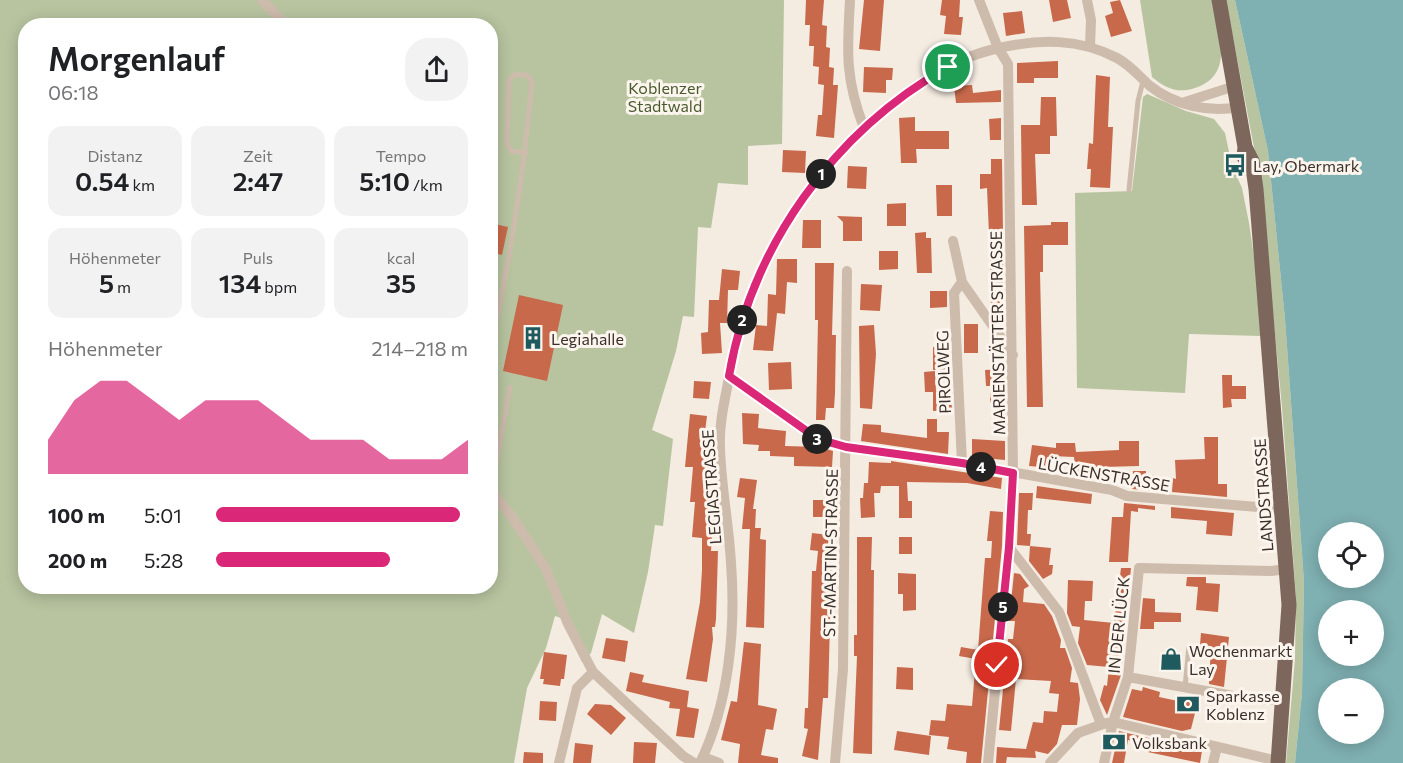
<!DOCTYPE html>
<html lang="de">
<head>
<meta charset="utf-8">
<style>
  body { margin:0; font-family:Commissioner,sans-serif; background:#f2f2f2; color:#202124; height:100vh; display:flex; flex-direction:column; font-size:22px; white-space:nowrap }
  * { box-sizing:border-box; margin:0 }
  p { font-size:20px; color:#757577 }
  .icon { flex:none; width:33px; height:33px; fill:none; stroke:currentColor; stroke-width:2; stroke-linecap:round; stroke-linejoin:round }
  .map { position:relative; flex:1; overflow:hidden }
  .panel { position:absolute; left:18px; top:18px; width:480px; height:576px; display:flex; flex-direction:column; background:#fff; border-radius:24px; box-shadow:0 3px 15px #0003 }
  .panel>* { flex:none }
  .controls { position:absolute; left:1318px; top:522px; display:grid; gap:12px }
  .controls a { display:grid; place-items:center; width:66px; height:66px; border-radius:50%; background:#fff; box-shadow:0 3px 15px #0003; font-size:30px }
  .pin { position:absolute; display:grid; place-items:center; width:51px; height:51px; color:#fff; margin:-26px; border:3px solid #fff; border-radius:50%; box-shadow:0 2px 6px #0007 }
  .km { position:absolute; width:30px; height:30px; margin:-15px; border-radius:50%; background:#222; color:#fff; font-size:16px; line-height:30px; text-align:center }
  .round { display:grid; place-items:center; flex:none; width:63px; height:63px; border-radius:24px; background:#f2f2f2 }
  .headline { display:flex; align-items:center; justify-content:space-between; height:102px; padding:0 30px }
  h1 { font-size:33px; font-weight:600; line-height:45px }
  .stats { display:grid; grid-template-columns:repeat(3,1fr); gap:9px; height:102px; padding:6px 30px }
  .stats div { display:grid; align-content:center; border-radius:15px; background:#f2f2f2; text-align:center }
  .stats b { font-size:26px; font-weight:600 }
  .stats small { font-size:16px; font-weight:400 }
  .stats p { font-size:16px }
  .chart { height:168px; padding:12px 30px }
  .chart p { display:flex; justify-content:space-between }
  .chart svg { width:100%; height:108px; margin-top:6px; fill:#db2777; opacity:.7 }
  ul { padding:0 30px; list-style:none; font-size:20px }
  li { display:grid; grid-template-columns:96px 72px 1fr; align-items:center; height:45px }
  li i { height:15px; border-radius:8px; background:#db2777 }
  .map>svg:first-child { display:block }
  .green { fill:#b8c4a0; fill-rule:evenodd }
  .water { fill:#7fb0b2; fill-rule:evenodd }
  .building { fill:#c8694b }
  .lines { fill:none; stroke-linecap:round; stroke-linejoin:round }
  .lane { stroke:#cdbbac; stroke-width:5 }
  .street { stroke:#cdbbac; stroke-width:10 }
  .primary { stroke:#7d675c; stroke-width:15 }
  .route-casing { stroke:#fff; stroke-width:12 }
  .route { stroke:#db2777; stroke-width:8 }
  .labels { text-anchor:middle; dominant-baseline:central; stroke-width:6; stroke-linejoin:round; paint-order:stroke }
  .park-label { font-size:16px; fill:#4a5a2e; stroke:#fbf5ee }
  .poi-label { font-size:16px; fill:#3b302b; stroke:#fbf5ee; text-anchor:start }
  .street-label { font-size:16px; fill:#3b302b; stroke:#fbf5ee }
</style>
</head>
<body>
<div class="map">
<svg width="1403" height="763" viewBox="0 0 1403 763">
  <rect width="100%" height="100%" fill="#f4ebe1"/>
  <!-- green -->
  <path class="green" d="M0 0H784L782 144 748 146V185L718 183 711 228 698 227 694 317 683 316 676 351 652 430 673 439 663 526 655 525 648 572 634 633 602 614 591 653 582 662 561 618 555 616 546 648 527 688 514 763H0ZM26 26H490V586H26Z
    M1140 0H1212C1218 31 1236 75 1195 88 1178 94 1165 88 1152 77Z
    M1226 0H1235L1268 151 1285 319 1304 582 1302 693 1295 763H1286L1295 659 1296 597 1282 407 1260 179Z
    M1147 94 1186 111 1214 119 1225 133 1232 166 1242 188 1249 223 1255 263 1261 336 1189 334 1185 393 1077 388 1075 193 1132 191 1143 97Z"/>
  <!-- water -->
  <path class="water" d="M1235 0H1403V763H1295L1302 693 1304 582 1285 319 1268 151ZM1329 532H1374V578H1329ZM1329 610H1374V656H1329ZM1329 688H1374V734H1329Z"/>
  <!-- building -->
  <path class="building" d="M806 0H824L822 25 827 26 826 47 830 48 829 67 834 68 833 85H838L834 138 816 136 818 115H822L824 85 818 84 819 67 813 66 814 46H809L810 25H805Z
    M864 0H884L880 51 859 49Z
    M942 0H960L959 17H963L961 35 944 34 946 16 940 15Z
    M1049 0H1067L1071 18 1053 22Z
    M1120 0 1132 31 1111 37 1105 16 1113 13 1110 2Z
    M1022 11 1025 33 1006 36 1003 13Z
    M1058 61V78H1034V83H1017V63Z
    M864 67 893 68 892 80H886V93L863 92Z
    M1096 75 1110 77 1108 127H1113L1110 188 1090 187 1091 169H1087L1089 143 1093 144Z
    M972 85 973 93 1001 90V102L956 103 954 86Z
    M1041 97H1056L1057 136H1050V154H1035L1037 205H1022L1021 125H1040Z
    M915 117V131H949V149H916L917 163H901L899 118Z
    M1001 118V140H990L989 119Z
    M783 150 806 151 805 173 782 172Z
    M991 159H1002L1003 233 989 234 987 188 980 189V174H991Z
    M848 166 867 167 866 189 847 188Z
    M936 185H952V216H937Z
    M906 203V226H887V204Z
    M837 216 862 217V241H843V222Z
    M803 220H821V248H802Z
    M1051 222H1068V245H1043V272H1040L1043 407H1027L1024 226 1051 225Z
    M490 223 508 227 502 255 490 252Z
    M926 232V238H931L932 273H917L915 233Z
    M879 251H898V269L879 270Z
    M990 257 1003 259V298H1000V304H991Z
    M777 259H797V283L787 282 785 314 777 313 773 351 753 350 756 325 767 326 768 294 776 295Z
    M815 263H834L832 335H836L835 393 834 408H826L825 420H816L818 320H815Z
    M722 269 740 271 738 290H728L727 323H720L722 353 702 354 701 333 708 332 709 300H719Z
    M861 284 882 285 880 311 860 310Z
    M930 291H947V307L930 308Z
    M519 295 563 305 547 381 503 371Z
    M964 324H978V353H964Z
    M874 325 876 354 872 409 860 408 859 326Z
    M933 347H949L950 369 933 370Z
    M791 362 792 389 769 390 768 363Z
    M1004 369 1005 424H995L996 403H990V386H986L985 370Z
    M935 371 936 391H951L952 410 933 411V392H925L924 372Z
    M1222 375H1232V386H1246V399H1231L1232 407 1223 408Z
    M694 381 711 382 709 399 693 398Z
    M742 413 759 414 758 428 786 431 785 446 820 447 833 451 832 467 794 466V457L770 456V451H758L759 445 743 444Z
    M690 414 707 416 703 447H707L704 484H710L707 517 713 518 711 551H718L716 619 715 627H712L713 639 707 682 686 679 700 602 702 570V538L692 537 695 502H690L693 467H685Z
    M927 419H937V432H949L948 454 861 441 863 424 881 425V432L927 438Z
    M1204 437H1218V484H1227V497L1172 492 1173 478 1176 479 1175 460 1205 459Z
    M972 439 1005 441V460L972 457Z
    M1119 441H1139V466L1102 467 1103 476H1090V478L1076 476 1074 457 1052 456 1051 468 1029 466 1032 445 1056 448V443H1075L1076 452 1119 450Z
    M891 461 1002 478 1001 489 967 483 907 482 908 501H912V518H899V486H881L880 493H874L875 517 861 518 860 498H863L864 483H868L869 462 891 463Z
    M1133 471H1146V475L1159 476 1157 491 1132 489Z
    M740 478 757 480 753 509H756L755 528H761L760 539 766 540 764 628 746 627 750 529H742L745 498 737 497Z
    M1037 486 1092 494 1091 504 1036 498Z
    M1019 493H1033L1032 510H1028L1027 534H1031L1030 546 1017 545Z
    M813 500H829V517H813Z
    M1124 503 1155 506V510L1138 508V512L1131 511 1128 562H1109L1112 517H1123Z
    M1171 507 1234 513 1232 536 1206 534 1207 521 1171 518Z
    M990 511 1003 512 1002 546 981 763H966L967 752 947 749 949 737 929 735 931 720 945 721 947 704 972 706 976 659 959 656 961 647 978 650 985 558H991L992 541H987Z
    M812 533 829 535 828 548H832L828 698H823L818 760 802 756 808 729 804 728 805 708H808L812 571H816L818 551 810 550Z
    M857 537H872L871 570H874L872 754 853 753 857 656H854V635H857Z
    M899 537H912V554H899Z
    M1030 546 1051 548 1049 565H1053L1052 574 1043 579 1029 561Z
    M1121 568H1131L1125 629 1121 628 1118 665 1122 666 1121 675 1107 715 1100 700 1104 685 1107 686 1109 667 1087 665 1078 643 1080 627 1072 626 1067 613 1068 580 1093 581 1092 601H1085L1084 620 1114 623Z
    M898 573 916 574V610L903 611V594H898Z
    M1014 573 1020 574 1029 586 1024 589 1023 602 1044 604 1052 616 1061 640 1060 648H1065L1072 668 1070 682 1078 683 1080 699 1077 725H1062L1057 744 1048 754 1035 751 1036 758 1007 757 1006 763H996L997 747 1026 749 1033 722 1043 723 1044 711 1057 712 1059 694 1049 693 1051 681 1016 679 1011 731 999 730 1008 639H1013L1015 621H1009Z
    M1187 577H1206V583L1220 584 1218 612 1196 610 1198 587 1186 586Z
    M1143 598 1155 599V612L1181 613V622H1154V629H1140Z
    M1201 633 1229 637 1224 687 1209 684 1211 646 1200 645Z
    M606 638 628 641 625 662 602 658Z
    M744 642 761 644 758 705 777 709 773 730 766 729 761 755 778 758V763H738L740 744 721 740 731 701 737 702Z
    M544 652 567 655 564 679H561L560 686 543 684 544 679H540Z
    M897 667 913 668V690L896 689Z
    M630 672 644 675 642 682 689 691 687 707 699 709 694 738 676 736 680 709 669 708 670 702 626 691Z
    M1143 687 1160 692 1159 697 1178 701 1179 696 1198 701 1191 729 1182 731 1123 717 1132 689 1142 691Z
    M540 701 557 702 556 721 539 720Z
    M595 704 611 705 626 718 611 735 587 714Z
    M897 731 931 736 929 755 894 750Z
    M1119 731 1202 751 1200 763 1143 751 1145 743 1128 740 1124 763H1112Z
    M634 742 657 743 655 763H633Z
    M575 743 593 745 591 763H573Z
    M524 752 543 753V763H523Z"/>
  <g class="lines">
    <!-- lane -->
    <path class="lane" d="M1129 190 1138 101 1143 81
      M490 348C511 259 524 171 532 81L527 75H514L509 80 507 144 511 151 526 153
      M491 490 510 387
      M1185 687 1189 646"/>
    <!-- street -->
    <path class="street" d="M262 0 287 26
      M850 0C847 51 845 79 864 128
      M979 0 998 48 1008 64 1013 473 1009 547 988 763
      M1087 0 1091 20 1090 46
      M1185 102 1235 86
      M953 241 962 282 1013 355
      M962 282 954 293 962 463
      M728 376 818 439 846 447 962 463 1112 490 1127 496 1282 509
      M490 489 513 518 546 569 568 624 593 672 683 756 694 763
      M1009 547 1059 612 1099 719 1103 724 1113 722 1104 763
      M1128 677 1250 699 1284 700
      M703 757 719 763
      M1278 761 1113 722 1128 677 1139 568 1271 571 1287 569
      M559 763 577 688 593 672
      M700 763C729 703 736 629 731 563 729 525 721 487 720 448 719 428 723 408 727 388 742 295 781 212 847 145 889 103 939 61 999 48 1039 39 1079 38 1117 58 1130 65 1139 76 1150 86 1174 105 1209 113 1239 107
      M835 763 843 669 847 271
      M1050 763 1078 733 1103 724
      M1213 763 1217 747"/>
    <!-- primary -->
    <path class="primary" d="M1219 0 1245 147 1244 157
      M1245 147 1252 161 1256 189 1289 605 1278 763"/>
  </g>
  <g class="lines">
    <!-- route casing -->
    <g class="route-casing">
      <path id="route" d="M948 67C833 132 751 247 729 376L818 439 846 447 962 463 1013 473 1009 547 997 665"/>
    </g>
    <!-- route -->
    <use href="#route" class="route"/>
  </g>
  <!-- icons -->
  <defs>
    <g id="bus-bare" transform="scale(1.8)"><path d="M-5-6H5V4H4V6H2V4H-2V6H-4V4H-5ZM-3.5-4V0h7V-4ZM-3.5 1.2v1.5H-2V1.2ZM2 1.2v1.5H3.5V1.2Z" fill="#1f5a5e" stroke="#fbf5ee" stroke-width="2.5" paint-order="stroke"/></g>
    <g id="building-bare" transform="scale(1.8)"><path d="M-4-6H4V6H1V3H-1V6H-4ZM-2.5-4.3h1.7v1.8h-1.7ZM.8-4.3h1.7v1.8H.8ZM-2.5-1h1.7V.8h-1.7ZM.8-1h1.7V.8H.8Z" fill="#1f5a5e" stroke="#fbf5ee" stroke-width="2.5" paint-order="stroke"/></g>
    <g id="shop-bare" transform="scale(1.8)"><path d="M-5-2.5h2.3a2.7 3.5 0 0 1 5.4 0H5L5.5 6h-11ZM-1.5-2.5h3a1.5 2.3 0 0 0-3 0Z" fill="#1f5a5e" stroke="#fbf5ee" stroke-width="2.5" paint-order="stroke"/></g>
    <g id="bank-bare" transform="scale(1.8)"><path d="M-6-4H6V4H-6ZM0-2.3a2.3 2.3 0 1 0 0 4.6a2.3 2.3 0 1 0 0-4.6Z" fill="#1f5a5e" stroke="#fbf5ee" stroke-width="2.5" paint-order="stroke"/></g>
  </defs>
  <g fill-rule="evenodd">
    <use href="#bus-bare" x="1235" y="165"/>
    <use href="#building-bare" x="533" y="338"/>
    <use href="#shop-bare" x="1171" y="659"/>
    <use href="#bank-bare" x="1188" y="704"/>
    <use href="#bank-bare" x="1114" y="742"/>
  </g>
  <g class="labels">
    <!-- park labels -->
    <g class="park-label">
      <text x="665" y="87">Koblenzer<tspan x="665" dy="18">Stadtwald</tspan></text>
    </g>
    <!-- poi labels -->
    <g class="poi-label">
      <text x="1253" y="165">Lay, Obermark</text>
      <text x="551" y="338">Legiahalle</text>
      <text x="1189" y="650">Wochenmarkt<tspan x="1189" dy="18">Lay</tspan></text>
      <text x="1206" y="695">Sparkasse<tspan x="1206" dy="18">Koblenz</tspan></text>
      <text x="1132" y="742">Volksbank</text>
    </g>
    <!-- street labels -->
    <g class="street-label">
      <text transform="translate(997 333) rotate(-91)">MARIENSTÄTTER STRASSE</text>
      <text transform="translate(943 372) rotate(-92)">PIROLWEG</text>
      <text transform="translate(1104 474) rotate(10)">LÜCKENSTRASSE</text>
      <text transform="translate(711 487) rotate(-94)">LEGIASTRASSE</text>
      <text transform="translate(1263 495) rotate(-94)">LANDSTRASSE</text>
      <text transform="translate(830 553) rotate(-89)">ST.-MARTIN-STRASSE</text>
      <text transform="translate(1118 625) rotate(-84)">IN DER LÜCK</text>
    </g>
  </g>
</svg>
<div class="controls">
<a><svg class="icon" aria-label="locate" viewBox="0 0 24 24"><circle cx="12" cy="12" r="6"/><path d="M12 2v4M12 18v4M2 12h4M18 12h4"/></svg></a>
<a>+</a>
<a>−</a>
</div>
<div class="pin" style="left:948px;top:67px;background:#1e9e55"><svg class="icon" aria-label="arrive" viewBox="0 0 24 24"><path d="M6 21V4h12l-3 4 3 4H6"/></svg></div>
<div class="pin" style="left:997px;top:665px;background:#d93025"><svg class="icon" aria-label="check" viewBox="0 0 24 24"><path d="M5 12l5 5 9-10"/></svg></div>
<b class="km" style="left:821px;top:174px">1</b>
<b class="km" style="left:742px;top:320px">2</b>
<b class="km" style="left:817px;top:439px">3</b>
<b class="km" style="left:981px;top:467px">4</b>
<b class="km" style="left:1003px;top:607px">5</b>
<section class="panel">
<div class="headline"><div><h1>Morgenlauf</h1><p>06:18</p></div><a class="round"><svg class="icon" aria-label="share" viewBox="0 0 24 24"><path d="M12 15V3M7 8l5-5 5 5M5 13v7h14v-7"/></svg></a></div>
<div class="stats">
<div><p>Distanz</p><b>0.54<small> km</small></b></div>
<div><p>Zeit</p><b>2:47</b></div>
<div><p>Tempo</p><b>5:10<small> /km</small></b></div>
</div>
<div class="stats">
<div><p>Höhenmeter</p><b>5<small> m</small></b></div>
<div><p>Puls</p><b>134<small> bpm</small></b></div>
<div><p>kcal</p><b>35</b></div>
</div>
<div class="chart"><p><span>Höhenmeter</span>214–218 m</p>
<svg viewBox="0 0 160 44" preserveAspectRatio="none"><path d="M0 44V30L10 14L20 6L30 6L40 14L50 22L60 14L70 14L80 14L90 22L100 30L110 30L120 30L130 38L140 38L150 38L160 30V44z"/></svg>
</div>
<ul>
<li><b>100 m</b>5:01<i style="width:97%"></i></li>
<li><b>200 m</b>5:28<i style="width:69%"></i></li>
</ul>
</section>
</div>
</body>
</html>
